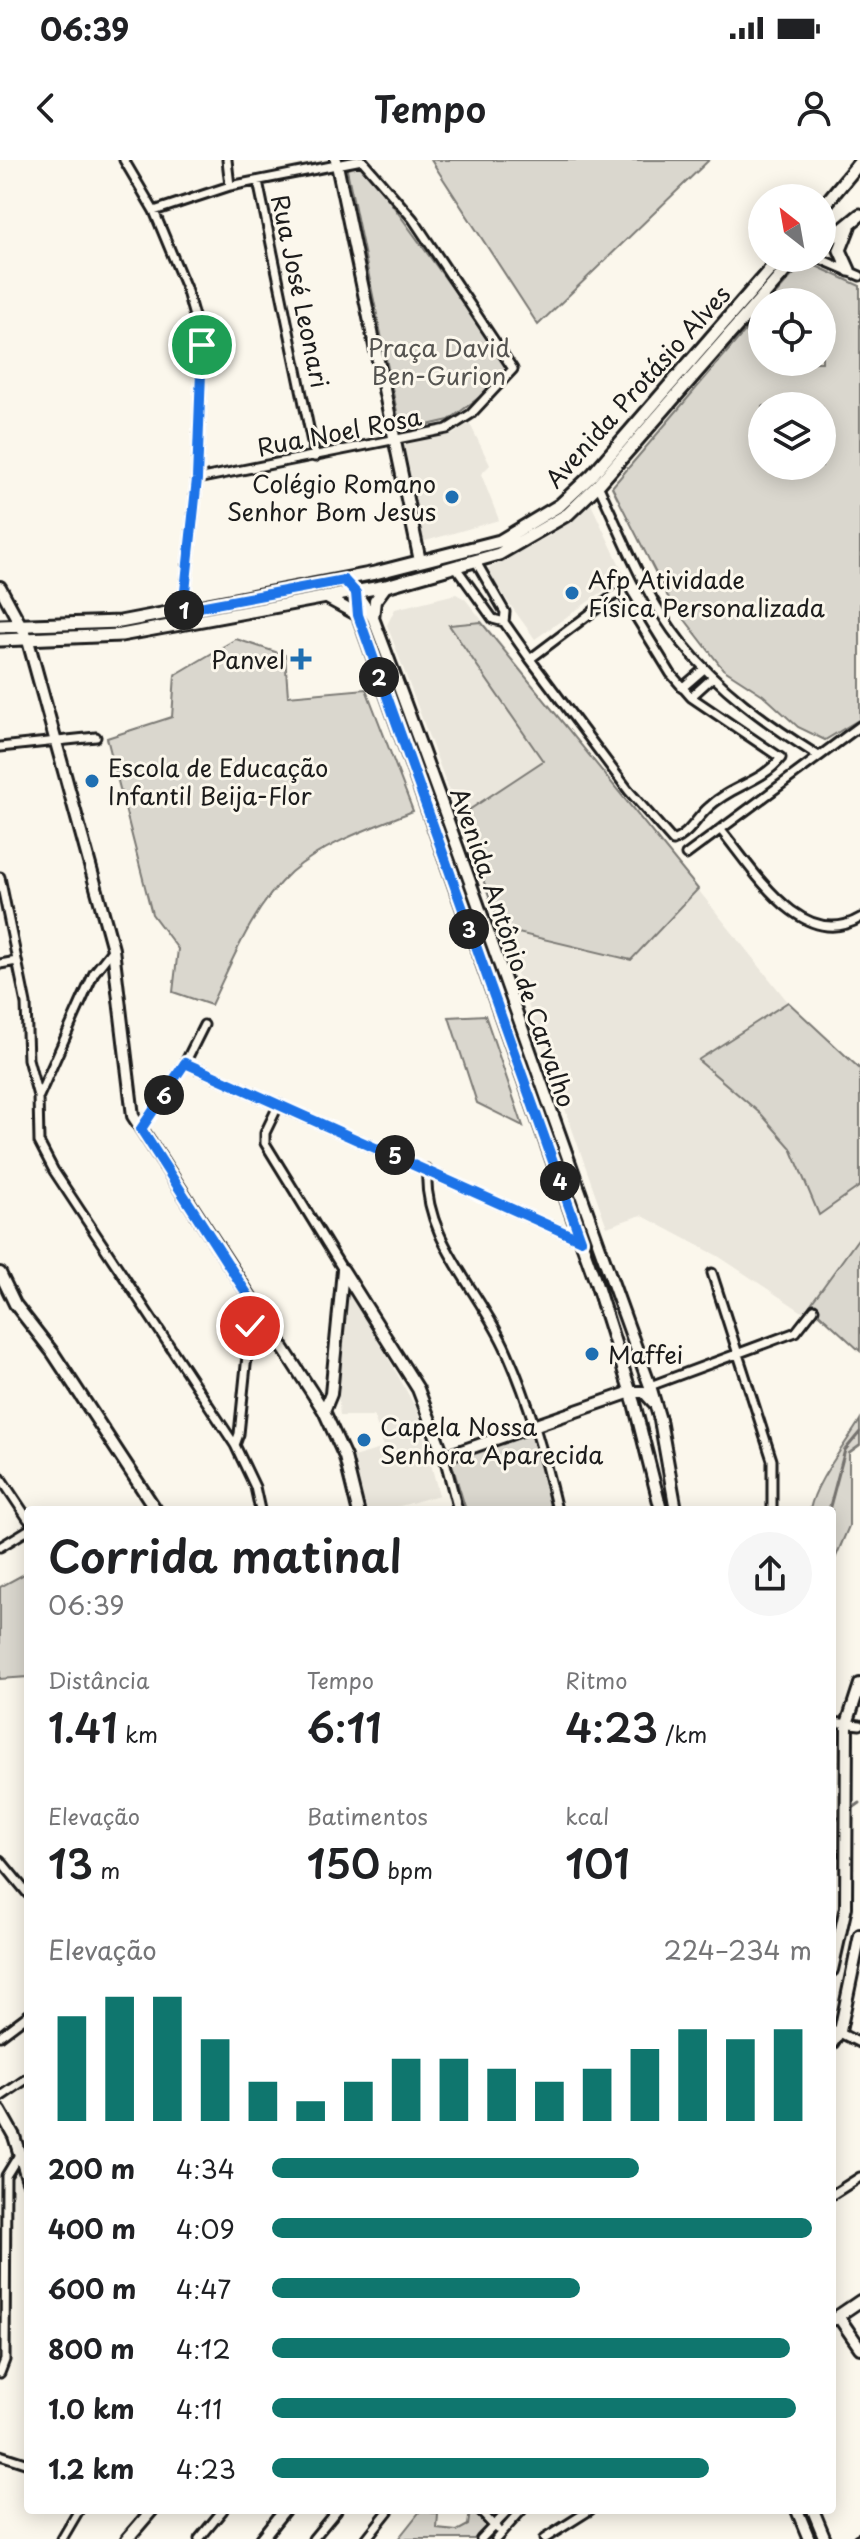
<!DOCTYPE html>
<html lang="pt">
<head>
<meta charset="utf-8">
<style>
  body { margin:0; font-family:"Playpen Sans",sans-serif; background:#f6f6f6; color:#202124; height:100vh; display:flex; flex-direction:column; font-size:30px; white-space:nowrap }
  * { box-sizing:border-box; margin:0 }
  p { font-size:26px; color:#757577 }
  .icon { flex:none; width:44px; height:44px; fill:none; stroke:currentColor; stroke-width:2; stroke-linecap:round; stroke-linejoin:round }
  .map { position:relative; flex:1; overflow:hidden }
  .sheet { position:absolute; left:24px; top:1346px; width:812px; height:1008px; display:flex; flex-direction:column; background:#fff; border-radius:8px; box-shadow:0 4px 20px #0003 }
  .sheet>* { flex:none }
  .needle { width:52px; rotate:329deg }
  .controls { position:absolute; left:748px; top:24px; display:grid; gap:16px }
  .controls a { display:grid; place-items:center; width:88px; height:88px; border-radius:50%; background:#fff; box-shadow:0 4px 20px #0003; font-size:40px }
  .pin { position:absolute; display:grid; place-items:center; width:68px; height:68px; color:#fff; margin:-34px; border:4px solid #fff; border-radius:50%; box-shadow:0 2px 8px #0007 }
  .km { position:absolute; width:40px; height:40px; margin:-20px; border-radius:50%; background:#222; color:#fff; font-size:22px; line-height:40px; text-align:center }
  .round { display:grid; place-items:center; flex:none; width:84px; height:84px; border-radius:42px; background:#f6f6f6 }
  .headline { display:flex; align-items:center; justify-content:space-between; height:136px; padding:0 24px }
  h1 { font-size:44px; font-weight:600; line-height:60px }
  .metrics { display:grid; grid-template-columns:repeat(3,1fr); gap:12px; height:136px; padding:8px 24px }
  .metrics div { display:grid; align-content:center }
  .metrics b { font-size:40px; font-weight:600 }
  .metrics small { font-size:22px; font-weight:400 }
  .metrics p { font-size:22px }
  .chart { height:224px; padding:16px 24px }
  .chart p { display:flex; justify-content:space-between }
  .chart svg { width:100%; height:144px; margin-top:8px; stroke:#0f766e; stroke-width:6 }
  ul { padding:0 24px; list-style:none; font-size:26px }
  li { display:grid; grid-template-columns:128px 96px 1fr; align-items:center; height:60px }
  li i { height:20px; border-radius:10px; background:#0f766e }
  .status { display:flex; justify-content:space-between; align-items:center; height:56px; padding:0 40px; background:#fff; direction:ltr }
  .status svg { height:22px; fill:currentColor }
  header { display:flex; justify-content:space-between; align-items:center; height:104px; padding:0 24px; background:#fff; font-size:36px; font-weight:600 }
  .map>svg:first-child { display:block }
  .built { fill:#eae6dc }
  .green { fill:#dad7ce; stroke:#7b7a75; stroke-width:2; fill-rule:evenodd }
  .lines { fill:none; stroke-linecap:round; stroke-linejoin:round }
  .stream { stroke:#74726e; stroke-width:3 }
  .street-casing { stroke:#1c1c1c; stroke-width:13 }
  .secondary-casing { stroke:#1c1c1c; stroke-width:16 }
  .primary-casing { stroke:#1c1c1c; stroke-width:17 }
  .street { stroke:#fbf7ec; stroke-width:7 }
  .secondary { stroke:#fbf7ec; stroke-width:10 }
  .primary { stroke:#fbf7ec; stroke-width:11 }
  .route-casing { stroke:#fff; stroke-width:16 }
  .route { stroke:#1a73e8; stroke-width:10 }
  .poi-dot { fill:#1f6fb2; stroke:#fbf7ec; stroke-width:3 }
  .labels { text-anchor:middle; dominant-baseline:central; stroke-width:6; stroke-linejoin:round; paint-order:stroke }
  .street-label { font-size:24px; fill:#1c1c1c; stroke:#fbf7ec }
  .park-label { font-size:24px; fill:#555451; stroke:#fbf7ec }
  .poi-label { font-size:24px; fill:#1c1c1c; stroke:#fbf7ec; text-anchor:start }
</style>
</head>
<body>
<div class="status"><b>06:39</b><svg viewBox="0 0 49 12"><path d="M0 12V9h3v3zM5 12V6h3v6zM10 12V3h3v9zM15 12V0h3v12zM26 1h20v11H26zM47 4h2v5h-2z"/></svg></div>
<header><svg class="icon" aria-label="back" viewBox="0 0 24 24"><path d="M15 5l-7 7 7 7"/></svg>Tempo<svg class="icon" aria-label="person" viewBox="0 0 24 24"><circle cx="12" cy="8" r="4"/><path d="M4 21q1-7 8-7t8 7"/></svg></header>
<div class="map">
<svg width="860" height="2379" viewBox="0 0 860 2379">
  <rect width="100%" height="100%" fill="#fbf7ec"/>
  <filter id="ink" filterUnits="userSpaceOnUse"><feTurbulence type="fractalNoise" baseFrequency=".0125" numOctaves="2"/><feDisplacementMap in="SourceGraphic" scale="16" xChannelSelector="R" yChannelSelector="G"/><feConvolveMatrix kernelMatrix="1 2 1 2 8 2 1 2 1" color-interpolation-filters="sRGB"/></filter>
  <g filter="url(#ink)">
    <!-- built -->
    <path class="built" d="M469 262 490 305 481 314 499 360 422 382 403 283 454 274Z
      M591 344 625 416 535 479 485 410 551 375Z
      M456 434 465 439 788 842 860 909V1076L804 1153 718 1096 641 1055 607 1067 501 769 387 465 395 449Z
      M350 1129 417 1250 439 1335 386 1350H365L353 1297 384 1288 374 1256H340L338 1234 343 1132Z"/>
    <!-- green -->
    <path class="green" d="M345 0H366L365 7 513 212 449 260 401 271Z
      M431 0H709L538 165Z
      M805 101 860 126V559L825 580 798 567 763 535 723 509 669 439 612 327 762 151V202H822V142H769ZM762 246H822V306H762Z
      M481 462 698 729 631 800 501 769 460 656 543 601 449 465Z
      M236 479 285 495 288 536 366 529 413 651C373 667 325 683 291 712 253 747 233 799 211 845L173 832 178 789 152 754 107 578 172 557 175 515Z
      M788 842 860 909V1026L819 1055 791 988 762 955 698 900Z
      M485 855 523 966 477 943 449 857Z
      M860 1076V1191L810 1145Z
      M860 1260V1285L849 1293V1366L832 1406V1350H810C815 1322 844 1287 860 1260Z
      M533 1273 551 1350H466L451 1301Z
      M28 1412V1517L0 1519V1427Z
      M421 2350 438 2354 437 2369 457 2371 468 2365 470 2351 504 2352 474 2379H398Z"/>
    <g class="lines">
      <!-- stream -->
      <path class="stream" d="M829 1350 845 1290 860 1272
        M850 1650 860 1643
        M832 1662 843 1654"/>
      <!-- street casing -->
      <g class="street-casing">
        <path id="street" d="M124 0 154 51 186 128 202 185 197 319 183 450
          M227 0 230 26
          M258 21 315 297
          M154 51 230 26 362 0 413 59 513 209 471 254 447 269 197 319
          M818 98 860 116
          M598 325C623 377 645 437 681 482 719 529 766 563 817 595
          M455 406 493 459 504 462 505 452 475 400
          M504 462 530 499 620 431 671 514 691 537 781 598C761 623 732 625 709 647 696 658 690 674 673 681L629 631 530 499
          M682 528 704 509
          M691 537 713 517
          M0 587 96 577
          M720 669C752 707 801 793 860 758
          M686 695 860 566
          M0 717 26 844 28 899 38 936 39 982 54 1011 235 1285 255 1327 260 1350
          M0 804 17 801
          M185 903 581 1080
          M39 936 94 813 113 789
          M279 944 265 973V983L343 1110
          M141 969 185 903 204 865
          M427 1009C422 1079 481 1131 507 1192 530 1244 544 1295 557 1350
          M712 1113 772 1300V1350
          M650 1226 796 1172 814 1149
          M235 1285 239 1274 250 1166 260 1154
          M444 1297 458 1350
          M0 1317 28 1359
          M0 1387 28 1370
          M832 1562 860 1565
          M0 1700 28 1734
          M832 1869 860 1883
          M0 1876 28 1855
          M0 1937 28 1918
          M832 2035 860 2017
          M0 2213 5 2200 6 2016 20 1993
          M0 2295 28 2304
          M479 2350 497 2369
          M62 2379 79 2350
          M199 2379 223 2350
          M313 2379 337 2350
          M366 2379 389 2350
          M481 2379 509 2350
          M496 2379 522 2350
          M544 2379 590 2350
          M858 2379 860 2378"/>
      </g>
      <!-- secondary casing -->
      <g class="secondary-casing">
        <path id="secondary" d="M336 0 420 401
          M0 427 27 477 113 789 133 956 324 1251 345 1297 358 1350
          M356 433 373 458C470 712 556 970 650 1226L660 1260 676 1350
          M356 435 358 455 596 1123 634 1243 661 1350
          M327 438 358 455
          M373 458 375 441 386 426
          M343 1110 418 1229 444 1297 631 1232H644L653 1242
          M0 1113 15 1144 53 1193 156 1350
          M324 1251 331 1234 343 1110
          M832 1810 846 1747 847 1564 860 1524
          M832 1883 840 1871 860 1775
          M0 1951 14 1976 28 2021
          M838 2156 860 2188
          M832 2160 860 2141
          M797 2350 809 2379
          M813 2350 825 2379
          M127 2379 152 2350
          M261 2379 284 2350"/>
      </g>
      <!-- primary casing -->
      <g class="primary-casing">
        <path id="primary" d="M822 48 860 2
          M822 86 860 55
          M849 110 840 90 849 67
          M0 466 120 462 375 413 500 381 560 345 592 315 780 98
          M0 480 121 475 386 426 499 394 568 354 598 325 785 111 802 98"/>
      </g>
      <!-- street -->
      <use href="#street" class="street"/>
      <!-- secondary -->
      <use href="#secondary" class="secondary"/>
      <!-- primary -->
      <use href="#primary" class="primary"/>
    </g>
  </g>
  <g class="lines" filter="url(#ink)">
    <!-- route casing -->
    <g class="route-casing">
      <path id="route" d="M202 185 197 319 183 450 344 420 356 433 358 455 581 1080 185 903 141 969 260 1154 250 1166"/>
    </g>
    <!-- route -->
    <use href="#route" class="route"/>
  </g>
  <!-- markers -->
  <g class="poi-dot">
    <circle cx="452" cy="337" r="8"/>
    <circle cx="572" cy="433" r="8"/>
    <path d="M297 487h8v8h8v8h-8v8h-8v-8h-8v-8h8z"/>
    <circle cx="92" cy="621" r="8"/>
    <circle cx="592" cy="1194" r="8"/>
    <circle cx="364" cy="1280" r="8"/>
  </g>
  <g class="labels">
    <!-- street labels -->
    <g class="street-label">
      <text transform="translate(301 131) rotate(78)">Rua José Leonari</text>
      <text transform="translate(637 226) rotate(-48)">Avenida Protásio Alves</text>
      <text transform="translate(339 271) rotate(-11)">Rua Noel Rosa</text>
      <text transform="translate(514 787) rotate(71)">Avenida Antônio de Carvalho</text>
    </g>
    <!-- park labels -->
    <g class="park-label">
      <text x="439" y="187">Praça David<tspan x="439" dy="28">Ben-Gurion</tspan></text>
    </g>
    <!-- poi labels -->
    <g class="poi-label">
      <text x="436" y="323" text-anchor="end">Colégio Romano<tspan x="436" dy="28">Senhor Bom Jesus</tspan></text>
      <text x="588" y="419">Afp Atividade<tspan x="588" dy="28">Física Personalizada</tspan></text>
      <text x="285" y="499" text-anchor="end">Panvel</text>
      <text x="108" y="607">Escola de Educação<tspan x="108" dy="28">Infantil Beija-Flor</tspan></text>
      <text x="608" y="1194">Maffei</text>
      <text x="380" y="1266">Capela Nossa<tspan x="380" dy="28">Senhora Aparecida</tspan></text>
    </g>
  </g>
</svg>
<div class="controls">
<a><svg class="needle" viewBox="-14 -14 28 28"><path d="M0-13l5 13h-10z" fill="#e53935"/><path d="M0 13l5-13h-10z" fill="#757577"/></svg></a>
<a><svg class="icon" aria-label="locate" viewBox="0 0 24 24"><circle cx="12" cy="12" r="6"/><path d="M12 2v4M12 18v4M2 12h4M18 12h4"/></svg></a>
<a><svg class="icon" aria-label="layers" viewBox="0 0 24 24"><path d="M12 4l9 5-9 5-9-5zM3 14l9 5 9-5"/></svg></a>
</div>
<div class="pin" style="left:202px;top:185px;background:#1e9e55"><svg class="icon" aria-label="arrive" viewBox="0 0 24 24"><path d="M6 21V4h12l-3 4 3 4H6"/></svg></div>
<div class="pin" style="left:250px;top:1166px;background:#d93025"><svg class="icon" aria-label="check" viewBox="0 0 24 24"><path d="M5 12l5 5 9-10"/></svg></div>
<b class="km" style="left:184px;top:450px">1</b>
<b class="km" style="left:379px;top:517px">2</b>
<b class="km" style="left:469px;top:769px">3</b>
<b class="km" style="left:560px;top:1021px">4</b>
<b class="km" style="left:395px;top:995px">5</b>
<b class="km" style="left:164px;top:935px">6</b>
<section class="sheet">
<div class="headline"><div><h1>Corrida matinal</h1><p>06:39</p></div><a class="round"><svg class="icon" aria-label="share" viewBox="0 0 24 24"><path d="M12 15V3M7 8l5-5 5 5M5 13v7h14v-7"/></svg></a></div>
<div class="metrics">
<div><p>Distância</p><b>1.41<small> km</small></b></div>
<div><p>Tempo</p><b>6:11</b></div>
<div><p>Ritmo</p><b>4:23<small> /km</small></b></div>
</div>
<div class="metrics">
<div><p>Elevação</p><b>13<small> m</small></b></div>
<div><p>Batimentos</p><b>150<small> bpm</small></b></div>
<div><p>kcal</p><b>101</b></div>
</div>
<div class="chart"><p><span>Elevação</span>224–234 m</p>
<svg viewBox="0 0 160 44" preserveAspectRatio="none"><path d="M5 44V12M15 44V6M25 44V6M35 44V19M45 44V32M55 44V38M65 44V32M75 44V25M85 44V25M95 44V28M105 44V32M115 44V28M125 44V22M135 44V16M145 44V19M155 44V16"/></svg>
</div>
<ul>
<li><b>200 m</b>4:34<i style="width:68%"></i></li>
<li><b>400 m</b>4:09<i style="width:100%"></i></li>
<li><b>600 m</b>4:47<i style="width:57%"></i></li>
<li><b>800 m</b>4:12<i style="width:96%"></i></li>
<li><b>1.0 km</b>4:11<i style="width:97%"></i></li>
<li><b>1.2 km</b>4:23<i style="width:81%"></i></li>
</ul>
</section>
</div>
</body>
</html>
